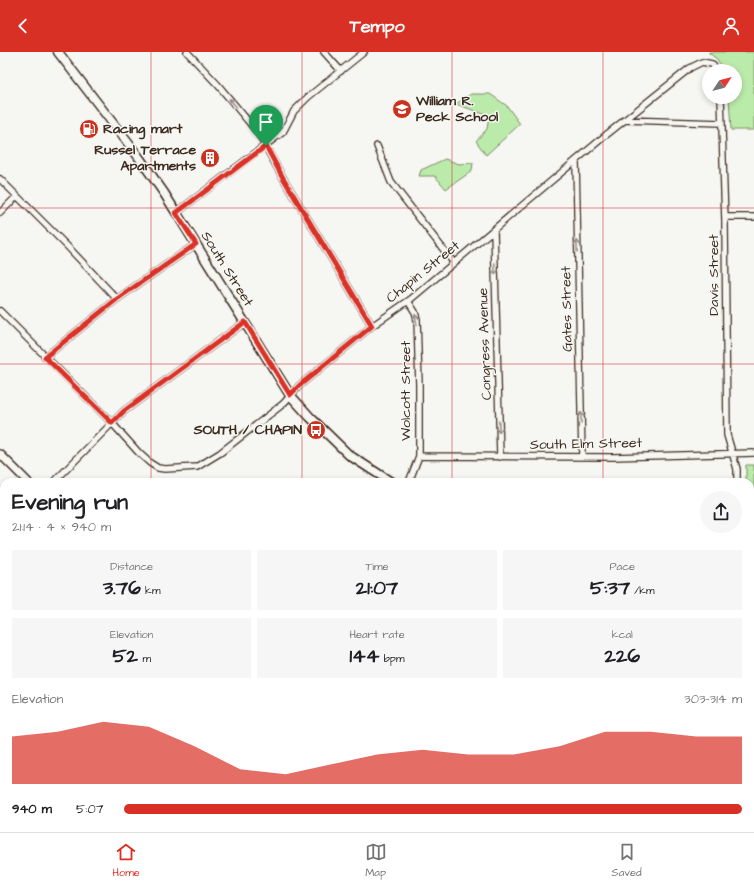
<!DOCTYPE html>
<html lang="en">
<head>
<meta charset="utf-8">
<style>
  body { margin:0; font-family:"Architects Daughter",sans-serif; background:#f6f6f6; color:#202124; height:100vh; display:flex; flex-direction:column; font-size:15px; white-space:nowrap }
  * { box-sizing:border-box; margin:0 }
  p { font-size:13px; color:#757577 }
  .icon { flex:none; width:22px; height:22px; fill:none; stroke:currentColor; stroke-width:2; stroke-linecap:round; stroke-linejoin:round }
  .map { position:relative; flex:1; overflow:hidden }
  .panel { position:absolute; left:0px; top:426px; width:754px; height:354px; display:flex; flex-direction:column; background:#fff; border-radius:12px 12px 0 0; box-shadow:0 2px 6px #0003 }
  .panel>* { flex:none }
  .needle { width:26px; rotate:54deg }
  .buttons { position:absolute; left:702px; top:12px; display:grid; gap:8px }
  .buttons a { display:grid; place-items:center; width:40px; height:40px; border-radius:50%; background:#fff; box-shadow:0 2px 6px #0003; font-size:20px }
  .pin { position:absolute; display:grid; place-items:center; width:34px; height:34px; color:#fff; margin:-41px -17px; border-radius:50% 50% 50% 0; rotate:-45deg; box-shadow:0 0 4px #0007 }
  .pin .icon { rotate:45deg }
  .round { display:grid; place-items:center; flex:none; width:42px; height:42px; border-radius:21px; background:#f6f6f6 }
  .summary { display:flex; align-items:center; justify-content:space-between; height:68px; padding:0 12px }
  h1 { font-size:22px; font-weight:700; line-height:30px }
  .metrics { display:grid; grid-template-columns:repeat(3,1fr); gap:6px; height:68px; padding:4px 12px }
  .metrics div { display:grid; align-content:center; border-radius:0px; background:#f6f6f6; text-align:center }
  .metrics b { font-size:20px; font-weight:700 }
  .metrics small { font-size:11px; font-weight:400 }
  .metrics p { font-size:11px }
  .chart { height:112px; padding:8px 12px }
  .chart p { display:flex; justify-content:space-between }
  .chart svg { width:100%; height:72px; margin-top:4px; fill:#d93025; opacity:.7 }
  ul { padding:0 12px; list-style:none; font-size:13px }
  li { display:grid; grid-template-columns:64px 48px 1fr; align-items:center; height:30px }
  li i { height:10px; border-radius:5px; background:#d93025 }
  header { display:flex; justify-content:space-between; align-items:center; height:52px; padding:0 12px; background:#d93025; color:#fff; font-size:18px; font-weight:700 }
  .dock { display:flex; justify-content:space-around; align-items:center; height:56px; border-top:1px solid #e0e0e0; background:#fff; font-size:11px; color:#757577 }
  .dock a { display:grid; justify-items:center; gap:2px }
  .dock .on { color:#d93025 }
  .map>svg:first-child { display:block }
  .green { fill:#bbebaa; stroke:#7b8a64 }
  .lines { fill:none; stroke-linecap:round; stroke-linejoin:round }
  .minor-casing { stroke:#3b2a1e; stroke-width:8 }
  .tertiary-casing { stroke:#3b2a1e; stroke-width:10 }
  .secondary-casing { stroke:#3b2a1e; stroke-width:11 }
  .minor { stroke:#f6f6f2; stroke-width:5.5 }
  .tertiary { stroke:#f6f6f2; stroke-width:7 }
  .secondary { stroke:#f6f6f2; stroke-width:8 }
  .rail { stroke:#3b2a1e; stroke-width:2 }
  .oneway { stroke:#989088 }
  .route-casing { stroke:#fff; stroke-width:8 }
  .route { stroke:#d93025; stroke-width:5 }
  .grid { fill:none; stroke:#d62828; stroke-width:1; stroke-opacity:0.55 }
  .labels { text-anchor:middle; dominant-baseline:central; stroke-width:3; stroke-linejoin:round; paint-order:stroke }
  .poi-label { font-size:14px; font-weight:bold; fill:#3b2a1e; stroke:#f6f6f2; text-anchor:start }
  .street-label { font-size:14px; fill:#3b2a1e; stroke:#f6f6f2 }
</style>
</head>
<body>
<header><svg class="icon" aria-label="back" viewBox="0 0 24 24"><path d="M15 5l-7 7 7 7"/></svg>Tempo<svg class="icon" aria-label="person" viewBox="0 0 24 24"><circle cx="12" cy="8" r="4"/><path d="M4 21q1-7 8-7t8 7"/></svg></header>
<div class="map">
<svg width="754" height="780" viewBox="0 0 754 780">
  <rect width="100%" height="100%" fill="#f6f6f2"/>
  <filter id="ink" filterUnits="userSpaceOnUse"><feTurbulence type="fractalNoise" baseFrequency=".025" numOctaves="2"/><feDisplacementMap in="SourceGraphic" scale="8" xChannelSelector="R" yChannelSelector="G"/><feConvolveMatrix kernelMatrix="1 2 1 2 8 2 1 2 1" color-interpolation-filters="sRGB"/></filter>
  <g filter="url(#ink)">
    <!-- green -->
    <path class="green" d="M709 0H754V78H731L729 45H735V19H724L717 7 709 1Z
      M471 42H490L507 54 520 72 486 103 476 89 487 77 489 64 456 52Z
      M445 107 459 112 473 111 472 119 446 137 435 124H419L421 118Z
      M746 413H754V506L750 517V430H746Z
      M4 563V617L0 618V564Z
      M687 776H738V780H691Z"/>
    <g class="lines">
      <!-- minor casing -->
      <g class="minor-casing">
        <path id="minor" d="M187 0 218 33 258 81 282 124 372 274
          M324 0 341 19
          M721 45 725 169 727 383 737 417V430
          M624 68 722 71
          M377 94 391 130 454 211
          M576 109 582 405
          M0 127 69 196 117 247
          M0 161 17 144
          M176 161 283 80 294 59 308 45 364 0
          M725 165H754
          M494 178 500 405
          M408 249 415 260 417 267 419 333V404L409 430
          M0 259 112 371 139 401 150 411 158 416 165 417 197 415 220 401 283 352 300 333 372 274 411 247 606 83 690 16 702 10 712 12 717 19
          M45 305 117 247 196 192
          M419 404 613 405 754 401
          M54 430 124 359 245 270
          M0 508 4 507
          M0 755 4 757
          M744 776 745 780
          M28 780 30 776
          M136 780 138 776
          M580 780V776"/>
      </g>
      <!-- tertiary casing -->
      <g class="tertiary-casing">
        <path id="tertiary" d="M0 402 28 430"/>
      </g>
      <!-- secondary casing -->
      <g class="secondary-casing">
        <path id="secondary" d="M58 0 138 104 164 141 290 343 310 365 349 403 391 430
          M750 612H754
          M750 641 754 643"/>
      </g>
      <!-- minor -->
      <use href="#minor" class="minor"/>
      <!-- tertiary -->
      <use href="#tertiary" class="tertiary"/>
      <!-- secondary -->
      <use href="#secondary" class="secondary"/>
      <!-- rail -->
      <path class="rail" d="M0 627H4
        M663 776 666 780
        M672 776 676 780"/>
    </g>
    <!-- one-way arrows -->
    <defs><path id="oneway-shaft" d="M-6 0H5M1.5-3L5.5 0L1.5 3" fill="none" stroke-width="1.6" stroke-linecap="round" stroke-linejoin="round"/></defs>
    <g class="oneway">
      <use href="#oneway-shaft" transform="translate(233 51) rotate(-130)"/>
      <use href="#oneway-shaft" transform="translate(577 194) rotate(-91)"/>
      <use href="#oneway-shaft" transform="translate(495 217) rotate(88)"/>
      <use href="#oneway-shaft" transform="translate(416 268) rotate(-101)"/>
      <use href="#oneway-shaft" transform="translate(581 366) rotate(-91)"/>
      <use href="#oneway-shaft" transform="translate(499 375) rotate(88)"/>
    </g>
  </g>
  <g class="lines" filter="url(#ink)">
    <!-- route casing -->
    <g class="route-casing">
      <path id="route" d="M266 94 282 124 372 274 300 333 290 343 245 270 124 359 112 371 45 305 117 247 196 192 176 161Z"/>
    </g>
    <!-- route -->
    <use href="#route" class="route"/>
  </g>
  <!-- grid -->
  <path class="grid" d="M151 0V430M302 0V430M452 0V430M603 0V430M0 156H754M0 312H754M0 468H4M750 468H754M0 624H4M750 624H754M151 776V780M302 776V780M452 776V780M603 776V780"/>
  <!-- icons -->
  <defs>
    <g id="school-disc" transform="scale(1)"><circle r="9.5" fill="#c8321e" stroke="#f6f6f2"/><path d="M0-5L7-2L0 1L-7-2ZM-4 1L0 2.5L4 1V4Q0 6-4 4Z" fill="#fff"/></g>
    <g id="fuel-disc" transform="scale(1)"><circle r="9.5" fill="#c8321e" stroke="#f6f6f2"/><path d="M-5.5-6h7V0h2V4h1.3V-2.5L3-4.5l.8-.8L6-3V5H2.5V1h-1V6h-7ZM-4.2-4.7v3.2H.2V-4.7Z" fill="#fff"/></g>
    <g id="building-disc" transform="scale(1)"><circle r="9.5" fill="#c8321e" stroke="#f6f6f2"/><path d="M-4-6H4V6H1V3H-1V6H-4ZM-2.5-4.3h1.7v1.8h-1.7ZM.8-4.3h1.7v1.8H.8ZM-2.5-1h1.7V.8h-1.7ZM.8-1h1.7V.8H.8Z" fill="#fff"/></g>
    <g id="bus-disc" transform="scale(1)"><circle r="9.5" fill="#c8321e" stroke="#f6f6f2"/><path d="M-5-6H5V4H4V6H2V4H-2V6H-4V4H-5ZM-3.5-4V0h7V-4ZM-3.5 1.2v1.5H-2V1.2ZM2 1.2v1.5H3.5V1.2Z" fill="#fff"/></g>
  </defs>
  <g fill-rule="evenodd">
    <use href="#school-disc" x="402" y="57"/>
    <use href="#fuel-disc" x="89" y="77"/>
    <use href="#building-disc" x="210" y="106"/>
    <use href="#bus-disc" x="316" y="378"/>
  </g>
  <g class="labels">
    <!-- poi labels -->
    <g class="poi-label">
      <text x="416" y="49">William R.<tspan x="416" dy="16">Peck School</tspan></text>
      <text x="103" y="77">Racing mart</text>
      <text x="196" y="98" text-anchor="end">Russel Terrace<tspan x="196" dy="16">Apartments</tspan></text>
      <text x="302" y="378" text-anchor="end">SOUTH / CHAPIN</text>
    </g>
    <!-- street labels -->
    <g class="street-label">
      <text transform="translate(227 217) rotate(58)">South Street</text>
      <text transform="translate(423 220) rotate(-39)">Chapin Street</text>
      <text transform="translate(714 223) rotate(-90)">Davis Street</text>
      <text transform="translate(567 257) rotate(-91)">Gates Street</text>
      <text transform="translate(485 292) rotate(-92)">Congress Avenue</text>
      <text transform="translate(406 339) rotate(-90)">Wolcott Street</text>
      <text transform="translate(586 392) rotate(-1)">South Elm Street</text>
    </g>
  </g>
</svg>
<div class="buttons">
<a><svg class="needle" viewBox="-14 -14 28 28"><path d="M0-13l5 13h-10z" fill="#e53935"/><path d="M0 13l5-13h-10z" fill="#757577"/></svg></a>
</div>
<div class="pin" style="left:266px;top:94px;background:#1e9e55"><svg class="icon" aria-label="arrive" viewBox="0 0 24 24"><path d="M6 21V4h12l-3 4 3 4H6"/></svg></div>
<section class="panel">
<div class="summary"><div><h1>Evening run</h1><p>21:14 · 4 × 940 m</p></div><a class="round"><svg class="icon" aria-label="share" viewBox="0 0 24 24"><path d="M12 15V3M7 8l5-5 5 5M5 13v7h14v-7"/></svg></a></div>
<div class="metrics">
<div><p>Distance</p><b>3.76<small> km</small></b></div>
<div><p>Time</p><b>21:07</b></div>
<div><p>Pace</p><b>5:37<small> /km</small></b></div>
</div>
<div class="metrics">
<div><p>Elevation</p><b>52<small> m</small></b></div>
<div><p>Heart rate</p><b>144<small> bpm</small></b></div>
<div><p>kcal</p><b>226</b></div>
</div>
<div class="chart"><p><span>Elevation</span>303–314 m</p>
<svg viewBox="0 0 160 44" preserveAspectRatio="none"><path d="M0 44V15L10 12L20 6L30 9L40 21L50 35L60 38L70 32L80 26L90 23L100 26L110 26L120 21L130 12L140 12L150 15L160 15V44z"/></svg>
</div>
<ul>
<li><b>940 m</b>5:07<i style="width:100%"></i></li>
</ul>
</section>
</div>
<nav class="dock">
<a class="on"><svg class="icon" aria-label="home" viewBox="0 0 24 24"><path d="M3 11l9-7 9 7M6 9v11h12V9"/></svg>Home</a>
<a><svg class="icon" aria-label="map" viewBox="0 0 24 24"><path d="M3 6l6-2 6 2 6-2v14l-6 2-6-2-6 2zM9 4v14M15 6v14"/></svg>Map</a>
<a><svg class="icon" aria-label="saved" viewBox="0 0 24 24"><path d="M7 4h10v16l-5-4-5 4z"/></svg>Saved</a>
</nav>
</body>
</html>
